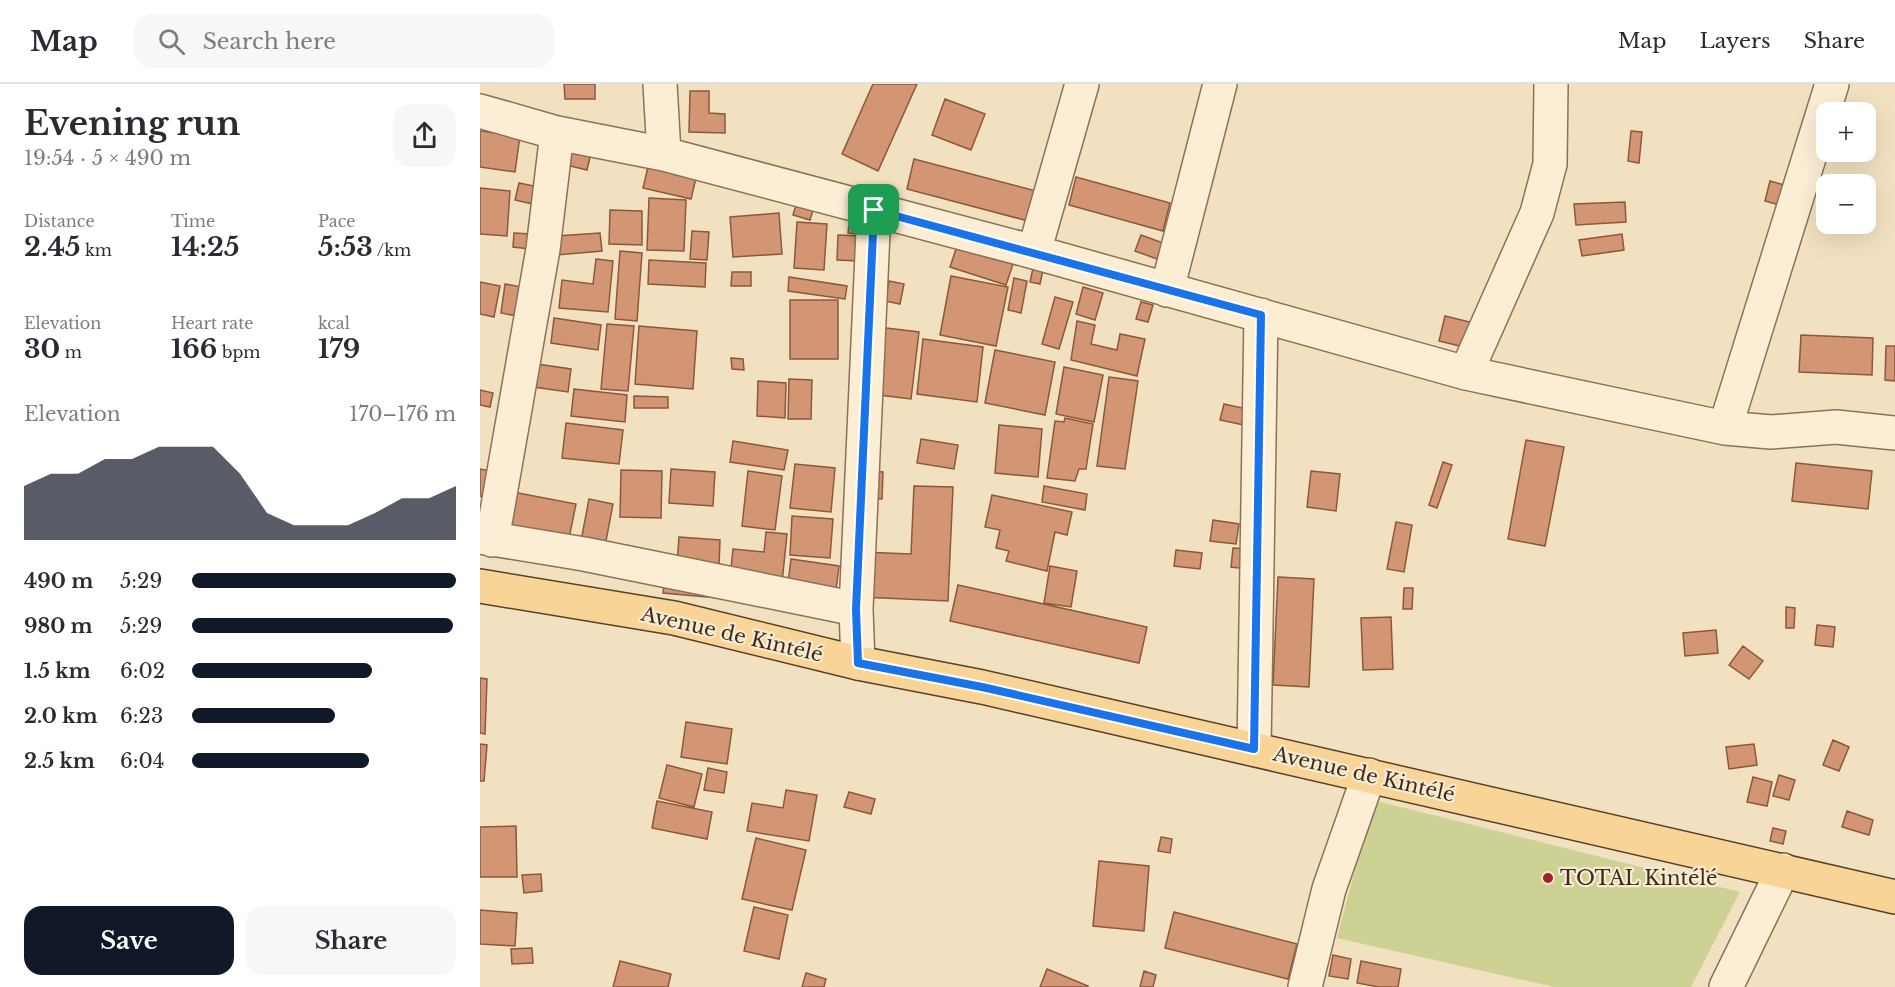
<!DOCTYPE html>
<html lang="en">
<head>
<meta charset="utf-8">
<style>
  body { margin:0; font-family:"Libre Baskerville",serif; background:#f7f7f7; color:#2b2b33; height:100vh; display:flex; flex-direction:column; font-size:22px; white-space:nowrap }
  * { box-sizing:border-box; margin:0 }
  p { font-size:20px; color:#7c7c81 }
  .icon { flex:none; width:33px; height:33px; fill:none; stroke:currentColor; stroke-width:2; stroke-linecap:round; stroke-linejoin:round }
  .map { position:relative; flex:1; overflow:hidden }
  .details { display:flex; flex-direction:column; background:#fff; width:480px }
  .details>* { flex:none }
  .fabs { position:absolute; left:1336px; top:18px; display:grid; gap:12px }
  .fabs a { display:grid; place-items:center; width:60px; height:60px; border-radius:12px; background:#fff; box-shadow:0 6px 24px #0002; font-size:30px }
  .pin { position:absolute; display:grid; place-items:center; width:51px; height:51px; color:#fff; margin:-26px; border-radius:12px; box-shadow:0 3px 9px #0006 }
  .round { display:grid; place-items:center; flex:none; width:63px; height:63px; border-radius:18px; background:#f7f7f7 }
  .overview { display:flex; align-items:center; justify-content:space-between; height:102px; padding:0 24px }
  h1 { font-size:33px; font-weight:700; line-height:45px }
  .figures { display:grid; grid-template-columns:repeat(3,1fr); gap:9px; height:102px; padding:6px 24px }
  .figures div { display:grid; align-content:center }
  .figures b { font-size:26px; font-weight:700 }
  .figures small { font-size:16px; font-weight:400 }
  .figures p { font-size:16px }
  .chart { height:168px; padding:12px 24px }
  .chart p { display:flex; justify-content:space-between }
  .chart svg { width:100%; height:108px; margin-top:6px; fill:#111827; opacity:.7 }
  .primary-button { display:flex; gap:12px; margin-top:auto; padding:12px 24px }
  .primary-button a { flex:1; height:69px; border-radius:18px; background:#111827; color:#fff; font-size:24px; font-weight:700; line-height:69px; text-align:center }
  .primary-button a+a { background:#f7f7f7; color:#2b2b33 }
  ul { padding:0 24px; list-style:none; font-size:20px }
  li { display:grid; grid-template-columns:96px 72px 1fr; align-items:center; height:45px }
  li i { height:15px; border-radius:8px; background:#111827 }
  header { display:flex; align-items:center; gap:36px; box-sizing:border-box; height:84px; padding:0 30px; background:#fff; border-bottom:2px solid #e1e1e2 }
  header strong { font-size:28px }
  nav { display:flex; gap:33px; margin-inline-start:auto; font-size:21px }
  .search { width:420px; height:54px; background:#f7f7f7; display:flex; align-items:center; gap:15px; box-sizing:border-box; padding:0 21px; border-radius:18px; color:#7c7c81; font-size:22px }
  main { display:flex; flex:1; min-height:0 }
  .map>svg:first-child { display:block }
  .green { fill:#cdd194 }
  .building { fill:#d39674; stroke:#8e573b; stroke-width:1.5 }
  .lines { fill:none; stroke-linecap:round; stroke-linejoin:round }
  .minor-casing { stroke:#8d7157; stroke-width:36 }
  .major-casing { stroke:#5a3f2c; stroke-width:36 }
  .minor { stroke:#fceed5; stroke-width:33 }
  .major { stroke:#f8d496; stroke-width:33 }
  .route-casing { stroke:#fff; stroke-width:12 }
  .route { stroke:#1a73e8; stroke-width:8 }
  .poi-dot { fill:#a12229; stroke:#f8ebd1; stroke-width:2 }
  .labels { text-anchor:middle; dominant-baseline:central; stroke-width:4.5; stroke-linejoin:round; paint-order:stroke }
  .street-label { font-size:20px; fill:#3b2a1c; stroke:#f8ebd1 }
  .poi-label { font-size:20px; fill:#3b2a1c; stroke:#f8ebd1; text-anchor:start }
</style>
</head>
<body>
<header>
<strong>Map</strong>
<div class="search"><svg class="icon" aria-label="search" viewBox="0 0 24 24"><circle cx="10" cy="10" r="6"/><path d="M15 15l6 6"/></svg>Search here</div>
<nav><a>Map</a><a>Layers</a><a>Share</a></nav>
</header>
<main>
<section class="details">
<div class="overview"><div><h1>Evening run</h1><p>19:54 · 5 × 490 m</p></div><a class="round"><svg class="icon" aria-label="share" viewBox="0 0 24 24"><path d="M12 15V3M7 8l5-5 5 5M5 13v7h14v-7"/></svg></a></div>
<div class="figures">
<div><p>Distance</p><b>2.45<small> km</small></b></div>
<div><p>Time</p><b>14:25</b></div>
<div><p>Pace</p><b>5:53<small> /km</small></b></div>
</div>
<div class="figures">
<div><p>Elevation</p><b>30<small> m</small></b></div>
<div><p>Heart rate</p><b>166<small> bpm</small></b></div>
<div><p>kcal</p><b>179</b></div>
</div>
<div class="chart"><p><span>Elevation</span>170–176 m</p>
<svg viewBox="0 0 160 44" preserveAspectRatio="none"><path d="M0 44V22L10 17L20 17L30 11L40 11L50 6L60 6L70 6L80 17L90 33L100 38L110 38L120 38L130 33L140 27L150 27L160 22V44z"/></svg>
</div>
<ul>
<li><b>490 m</b>5:29<i style="width:100%"></i></li>
<li><b>980 m</b>5:29<i style="width:99%"></i></li>
<li><b>1.5 km</b>6:02<i style="width:68%"></i></li>
<li><b>2.0 km</b>6:23<i style="width:54%"></i></li>
<li><b>2.5 km</b>6:04<i style="width:67%"></i></li>
</ul>
<div class="primary-button"><a>Save</a><a>Share</a></div>
</section>
<div class="map">
<svg width="1415" height="903" viewBox="0 0 1415 903">
  <rect width="100%" height="100%" fill="#f2e1c1"/>
  <!-- green -->
  <path class="green" d="M893 716 1260 808 1211 903H1074L857 854Z"/>
  <!-- building -->
  <path class="building" d="M84 0H115V15H85Z
    M393 0H437L398 87 362 70Z
    M210 7H229V29L245 30V49L209 48Z
    M465 15 505 30 491 66 452 51Z
    M0 47 40 52 35 88 0 83Z
    M1151 47 1162 48 1159 79 1148 77Z
    M86 63 111 69 107 86 82 80Z
    M434 75 556 107 548 137 427 105Z
    M168 83 216 94 211 115 163 104Z
    M596 93 690 119 683 147 589 121Z
    M1290 97 1308 102 1303 122 1285 117Z
    M39 99 64 104 61 122 35 116Z
    M0 104 30 107 27 152 0 150Z
    M169 114 206 116 204 167 167 166Z
    M1145 118 1146 138 1096 141 1094 120Z
    M316 121 333 126 330 136 313 131Z
    M130 126 162 127V161L129 160Z
    M299 129 302 170 253 173 250 133Z
    M370 132 385 135 384 151 368 149Z
    M317 138 347 140 344 186 314 184Z
    M212 147 229 148 227 176 210 175Z
    M34 149 51 150 50 165 33 163Z
    M120 149 122 167 77 171 76 152Z
    M1142 150 1144 166 1102 172 1099 156Z
    M358 151 380 152 379 177 357 176Z
    M661 151 683 159 677 175 655 167Z
    M477 162 533 180 526 201 470 183Z
    M140 167 162 169 157 237 135 235Z
    M116 175 133 177 128 228 79 224 82 196 113 200Z
    M169 176 226 179 225 203 168 200Z
    M553 184 563 186 560 200 550 198Z
    M252 188H271V202H251Z
    M471 192 528 203 516 262 460 251Z
    M309 193 367 202 365 215 308 207Z
    M534 194 547 197 541 229 528 226Z
    M409 197 424 200 420 220 405 217Z
    M0 198 20 202 14 233 0 230Z
    M25 200 42 203 37 232 21 229Z
    M603 203 623 209 615 236 596 230Z
    M575 213 593 218 579 265 562 260Z
    M310 216H358V275H310Z
    M661 218 673 221 668 238 656 235Z
    M965 232 998 240 992 265 959 257Z
    M74 234 121 241 118 266 71 259Z
    M597 237 615 241 611 260 637 266 640 250 665 255 657 292 591 276Z
    M127 240 154 242 148 307 121 305Z
    M159 242 217 247 213 305 155 300Z
    M398 243 439 248 431 315 391 310Z
    M1321 251 1393 254 1392 291 1319 288Z
    M443 255 503 263 497 318 437 310Z
    M1406 262H1415V297L1405 296Z
    M515 266 575 278 565 331 505 319Z
    M251 274 263 275 264 286 252 285Z
    M50 279 91 285 88 308 47 302Z
    M584 283 623 291 614 338 576 330Z
    M629 293 658 297 645 385 617 382Z
    M309 295 332 296 331 335H308Z
    M278 297 306 299 305 334 277 332Z
    M94 305 147 311 145 338 91 332Z
    M0 306 13 309 10 323 0 321Z
    M154 312 188 313V324H154Z
    M744 320 767 325 764 341 740 336Z
    M585 334 613 340 606 385H599L595 397 567 394 575 337 584 338Z
    M86 339 143 346 139 380 82 374Z
    M519 341 562 345 558 393 515 389Z
    M441 355 478 361 474 385 437 379Z
    M1046 356 1084 363 1065 462 1028 455Z
    M253 357 308 366 304 386 250 378Z
    M963 378 972 381 957 424 949 421Z
    M1316 379 1392 387 1388 425 1312 417Z
    M315 380 355 384 351 428 310 424Z
    M0 385 10 387 4 413 0 412Z
    M191 385 235 388 233 422 189 419Z
    M141 386 182 387 181 434 140 433Z
    M268 387 302 392 295 446 262 442Z
    M388 387 403 388 402 415 387 414Z
    M831 387 860 390 856 427 827 423Z
    M434 402 473 403 468 517 381 513 383 468 431 470Z
    M564 402 607 410 605 426 562 418Z
    M33 408 96 420 88 459 26 446Z
    M512 411 592 428 587 451 575 448 567 487 526 477 529 467 516 464 520 446 505 443Z
    M109 415 133 420 125 462 101 457Z
    M312 432 353 435 350 474 310 471Z
    M733 436 759 440 756 460 730 457Z
    M916 438 932 441 924 488 907 485Z
    M286 448 307 450 302 499 250 494 253 465 284 468Z
    M199 453 240 456 239 483 197 481Z
    M753 464 769 465 767 485 751 483Z
    M696 466 722 469 720 485 694 482Z
    M311 475 359 482 356 506 308 499Z
    M570 482 597 487 591 523 564 519Z
    M798 493 834 495 829 603 793 601Z
    M185 495 239 499 238 514 183 509Z
    M478 501 667 543 659 579 470 537Z
    M924 504H933L932 525H923Z
    M1306 523 1315 524 1314 544H1306Z
    M911 533 913 585 883 586 881 534Z
    M1337 541 1355 543 1353 563 1335 561Z
    M1236 546 1238 569 1205 572 1203 549Z
    M1263 562 1283 577 1269 595 1249 581Z
    M0 594 7 595 5 650 0 649Z
    M206 638 252 645 247 680 201 673Z
    M1353 656 1369 663 1359 687 1343 681Z
    M0 660 7 661 4 697H0Z
    M1274 660 1277 681 1249 685 1246 663Z
    M187 681 222 690 214 723 179 714Z
    M228 684 247 688 244 709 224 706Z
    M1299 691 1315 696 1309 716 1293 712Z
    M1273 693 1292 698 1287 722 1267 718Z
    M306 706 337 711 329 757 267 747 272 719 303 724Z
    M369 708 395 715 391 730 364 723Z
    M177 717 232 728 227 755 172 744Z
    M1367 727 1393 736 1389 751 1362 743Z
    M36 742 37 793H0V743Z
    M1293 744 1306 747 1303 760 1290 757Z
    M681 753 692 755 690 769 678 767Z
    M276 754 326 766 312 826 262 815Z
    M619 777 669 782 664 847 613 842Z
    M61 790 62 807 44 809 42 791Z
    M274 823 308 831 299 875 264 867Z
    M0 826 37 829 35 862 0 860Z
    M694 828 817 860 808 895 685 864Z
    M52 864 53 879 32 880 31 865Z
    M853 871 871 875 868 895 849 892Z
    M140 877 191 890 188 903H133Z
    M881 877 921 885 918 903H899L877 899Z
    M567 885 608 902 607 903H560Z
    M664 887 676 891 673 903H660Z
    M326 889 346 895 344 903H322Z"/>
  <g class="lines">
    <!-- minor casing -->
    <g class="minor-casing">
      <path id="minor" d="M180 0 184 70
        M0 27 77 49 184 70 554 168 986 289 1245 344 1291 348 1356 343 1415 349
        M554 168 602 0
        M687 206 740 0
        M986 289 1057 129 1070 80 1071 0
        M1245 344 1352 0
        M0 453 104 470 376 525
        M12 456 63 165 77 49
        M378 579 376 525 394 126
        M774 665 781 231
        M825 903 849 805 889 691
        M1246 903 1303 786"/>
    </g>
    <!-- major casing -->
    <g class="major-casing">
      <path id="major" d="M0 502 194 534 378 579 502 603 624 631 1415 813"/>
    </g>
    <!-- minor -->
    <use href="#minor" class="minor"/>
    <!-- major -->
    <use href="#major" class="major"/>
  </g>
  <g class="lines">
    <!-- route casing -->
    <g class="route-casing">
      <path id="route" d="M394 126 781 231 774 665 502 603 378 579 376 525Z"/>
    </g>
    <!-- route -->
    <use href="#route" class="route"/>
  </g>
  <!-- markers -->
  <circle class="poi-dot" cx="1068" cy="794" r="6"/>
  <g class="labels">
    <!-- street labels -->
    <g class="street-label">
      <text transform="translate(252 550) rotate(13)">Avenue de Kintélé</text>
      <text transform="translate(884 690) rotate(13)">Avenue de Kintélé</text>
    </g>
    <!-- poi labels -->
    <g class="poi-label">
      <text x="1080" y="794">TOTAL Kintélé</text>
    </g>
  </g>
</svg>
<div class="fabs">
<a>+</a>
<a>−</a>
</div>
<div class="pin" style="left:394px;top:126px;background:#1e9e55"><svg class="icon" aria-label="arrive" viewBox="0 0 24 24"><path d="M6 21V4h12l-3 4 3 4H6"/></svg></div>
</div>
</main>
</body>
</html>
